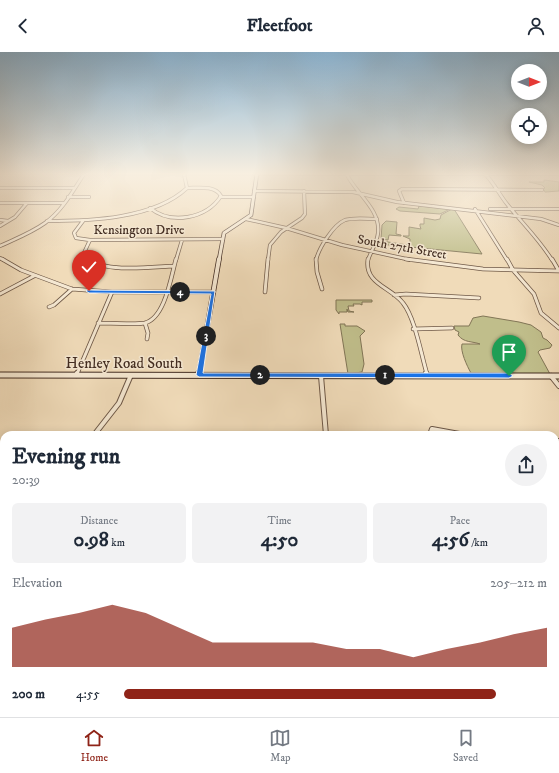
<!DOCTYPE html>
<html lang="en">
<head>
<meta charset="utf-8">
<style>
  body { margin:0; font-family:"IM FELL DW Pica",serif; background:#f2f2f3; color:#1f2937; height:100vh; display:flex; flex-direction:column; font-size:15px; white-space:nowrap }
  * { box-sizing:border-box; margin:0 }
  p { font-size:13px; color:#747a83 }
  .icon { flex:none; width:22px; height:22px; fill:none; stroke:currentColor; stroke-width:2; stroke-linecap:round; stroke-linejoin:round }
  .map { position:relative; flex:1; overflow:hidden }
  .details { position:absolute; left:0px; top:379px; width:559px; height:286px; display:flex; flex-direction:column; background:#fff; border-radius:12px 12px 0 0; box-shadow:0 2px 10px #0003 }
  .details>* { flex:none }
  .needle { width:26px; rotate:90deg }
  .fabs { position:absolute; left:511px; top:12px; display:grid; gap:8px }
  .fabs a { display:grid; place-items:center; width:36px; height:36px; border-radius:50%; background:#fff; box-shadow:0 2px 10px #0003; font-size:20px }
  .pin { position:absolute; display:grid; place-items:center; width:34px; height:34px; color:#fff; margin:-41px -17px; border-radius:50% 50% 50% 0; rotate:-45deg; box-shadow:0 0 4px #0007 }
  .pin .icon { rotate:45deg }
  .km { position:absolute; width:20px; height:20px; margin:-10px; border-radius:50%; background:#222; color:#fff; font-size:11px; line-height:20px; text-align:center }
  .round { display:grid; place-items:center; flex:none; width:42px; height:42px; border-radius:21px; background:#f2f2f3 }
  .head { display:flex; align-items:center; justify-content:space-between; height:68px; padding:0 12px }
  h1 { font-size:22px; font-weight:700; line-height:30px }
  .stats { display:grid; grid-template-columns:repeat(3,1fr); gap:6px; height:68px; padding:4px 12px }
  .stats div { display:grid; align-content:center; border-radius:6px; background:#f2f2f3; text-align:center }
  .stats b { font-size:20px; font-weight:700 }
  .stats small { font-size:11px; font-weight:400 }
  .stats p { font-size:11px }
  .chart { height:112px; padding:8px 12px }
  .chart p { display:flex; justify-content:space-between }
  .chart svg { width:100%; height:72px; margin-top:4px; fill:#8f2418; opacity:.7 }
  ul { padding:0 12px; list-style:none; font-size:13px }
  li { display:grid; grid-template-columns:64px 48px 1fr; align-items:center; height:30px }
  li i { height:10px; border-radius:5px; background:#8f2418 }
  header { display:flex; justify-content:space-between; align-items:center; height:52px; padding:0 12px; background:#fff; font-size:18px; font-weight:700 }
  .dock { display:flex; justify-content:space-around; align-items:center; height:56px; border-top:1px solid #e0e1e3; background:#fff; font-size:11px; color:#747a83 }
  .dock a { display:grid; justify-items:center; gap:2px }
  .dock .current { color:#8f2418 }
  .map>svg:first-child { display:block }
  .green { fill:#c0be8b; stroke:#817556 }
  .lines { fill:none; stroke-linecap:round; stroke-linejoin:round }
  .street-far3-casing { stroke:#6e5847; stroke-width:4 }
  .street-far2-casing { stroke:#6e5847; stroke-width:4.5 }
  .street-far1-casing { stroke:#6e5847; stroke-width:6 }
  .street-casing { stroke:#6e5847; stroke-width:7 }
  .secondary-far2-casing { stroke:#422c21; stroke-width:4.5 }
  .secondary-far1-casing { stroke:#422c21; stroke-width:5.5 }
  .secondary-casing { stroke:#422c21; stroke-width:7 }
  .street-far3 { stroke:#f5e8d2; stroke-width:2.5 }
  .street-far2 { stroke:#f5e8d2; stroke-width:3 }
  .street-far1 { stroke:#f5e8d2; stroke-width:4 }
  .street { stroke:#f5e8d2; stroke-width:5 }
  .secondary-far2 { stroke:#f5e8d2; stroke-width:3 }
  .secondary-far1 { stroke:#f5e8d2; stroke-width:4 }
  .secondary { stroke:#f5e8d2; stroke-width:5 }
  .route { fill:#1a73e8; stroke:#fff }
  .labels { text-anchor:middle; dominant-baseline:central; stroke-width:3; stroke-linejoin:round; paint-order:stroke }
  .far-street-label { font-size:13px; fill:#422c21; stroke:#f5e8d2 }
  .street-label { font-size:15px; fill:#422c21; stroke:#f5e8d2 }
</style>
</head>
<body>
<header><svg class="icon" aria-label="back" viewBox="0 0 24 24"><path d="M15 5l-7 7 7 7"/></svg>Fleetfoot<svg class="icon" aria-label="person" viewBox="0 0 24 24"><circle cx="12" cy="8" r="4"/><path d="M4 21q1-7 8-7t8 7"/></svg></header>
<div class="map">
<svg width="559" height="665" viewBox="0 0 559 665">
  <rect width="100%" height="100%" fill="#f0dbb9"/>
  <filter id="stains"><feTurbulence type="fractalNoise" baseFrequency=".005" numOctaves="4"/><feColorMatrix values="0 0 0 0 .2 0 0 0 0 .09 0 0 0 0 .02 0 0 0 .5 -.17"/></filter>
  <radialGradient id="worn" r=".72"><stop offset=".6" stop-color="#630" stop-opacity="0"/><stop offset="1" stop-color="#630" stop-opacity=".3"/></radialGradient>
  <!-- green -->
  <path class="green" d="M544 128 559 130V139L545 140 543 137 545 136 542 133 529 130H544Z
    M419 154 450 157 440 162 400 159 396 157 399 155 418 157Z
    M452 157H454L482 202 379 192 382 189 407 193 410 192V187L403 184H409V175L421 177 420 174V172H424V166L435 168 440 167 441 163Z
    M386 169 397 170 396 182 401 183V184L389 183 388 188 381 187 382 173Z
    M336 248H372V250H362V253L360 252H353L354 254H348L349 259 354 260H348L347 257V260H339V262L336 258Z
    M483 264 519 270 531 273 541 280 543 286 547 288 552 293 550 296 540 298 538 300 550 322 471 321C467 314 460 299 462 292H480C472 289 464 291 458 283L459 280 455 278 454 274H469L473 266Z
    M340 272H345V274H357L365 279 360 284 364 312 362 320 348 322Z
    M555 532 559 536V665H510L509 661H555Z"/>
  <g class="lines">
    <!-- street-far3 casing -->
    <g class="street-far3-casing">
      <path id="street-far3" d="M0 121 559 122
        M346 121C355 141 381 157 378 181 377 191 371 199 368 208
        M485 122C494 131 499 142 507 152 522 171 539 187 552 208
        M0 136H75
        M254 139 353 140 397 150 541 167 559 173
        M68 145H89
        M220 145H254
        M0 151H63
        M404 151 399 139 402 137 542 138
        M150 156C171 173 206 167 221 144 215 133 198 136 187 136
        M475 157 507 208
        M490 157H559
        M246 167 286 176 342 193 411 208
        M0 168 8 169
        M47 169C90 169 154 167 187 136L184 122
        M83 169 74 181 76 186 90 188 223 187
        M0 174 15 165 27 151
        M0 194C15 187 31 181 45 171 62 159 73 139 84 122
        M0 206 4 208
        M88 208 83 203 90 188
        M176 208 182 188
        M268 208 270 193 281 180 302 166 305 162 304 139
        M316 208C319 196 333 173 345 168 355 165 367 167 377 167"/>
    </g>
    <!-- street-far2 casing -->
    <g class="street-far2-casing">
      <path id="street-far2" d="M2 207 21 218 72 237 112 240H214
        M87 207C107 221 151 215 174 214
        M316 207 317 220 322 237
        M368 207C364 232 391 235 403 251 415 266 421 302 427 322
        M406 207 483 217 559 219
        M507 207 513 218 534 242 541 261 559 276
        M552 207 559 219
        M265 240 268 207
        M0 242 34 224
        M394 243 406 242 479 246
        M49 255 54 253 72 237
        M98 271C109 271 135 273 145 271 165 266 171 225 176 207
        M145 271 148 281 147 287
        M413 277 452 276
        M77 322 112 240"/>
    </g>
    <!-- street-far1 casing -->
    <g class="street-far1-casing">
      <path id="street-far1" d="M426 321 427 323
        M76 323 77 321
        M321 324 326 383
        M551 324 559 334
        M94 383 119 351 131 323
        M433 383 431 380 432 377 465 383
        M555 389H559
        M555 455 559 456"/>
    </g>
    <!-- street casing -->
    <g class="street-casing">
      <path id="street" d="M0 579H4
        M0 658 4 647
        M338 661V665
        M74 665 78 661
        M150 665 151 661"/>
    </g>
    <!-- secondary-far2 casing -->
    <g class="secondary-far2-casing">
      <path id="secondary-far2" d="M219 208 224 181 251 163 257 121"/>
    </g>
    <!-- secondary-far1 casing -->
    <g class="secondary-far1-casing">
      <path id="secondary-far1" d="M199 322 219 207"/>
    </g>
    <!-- secondary casing -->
    <g class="secondary-casing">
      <path id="secondary" d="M0 323 559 324
        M199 323V321"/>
    </g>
    <!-- street-far3 -->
    <use href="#street-far3" class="street-far3"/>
    <!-- street-far2 -->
    <use href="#street-far2" class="street-far2"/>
    <!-- street-far1 -->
    <use href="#street-far1" class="street-far1"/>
    <!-- street -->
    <use href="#street" class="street"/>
    <!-- secondary-far2 -->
    <use href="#secondary-far2" class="secondary-far2"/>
    <!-- secondary-far1 -->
    <use href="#secondary-far1" class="secondary-far1"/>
    <!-- secondary -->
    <use href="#secondary" class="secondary"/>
  </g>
  <!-- sky -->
  <linearGradient id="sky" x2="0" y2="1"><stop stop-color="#8bb6d6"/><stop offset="0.57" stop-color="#f8efe0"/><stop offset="1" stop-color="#f8efe0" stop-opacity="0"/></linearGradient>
  <rect width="559" height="214" fill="url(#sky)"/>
  <!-- route -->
  <path class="route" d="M87 238 215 239 203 321H509L513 324 509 326 199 325 196 323 211 242 89 241 86 239Z"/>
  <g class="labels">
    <!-- far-street labels -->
    <g class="far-street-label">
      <text x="139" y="178">Kensington Drive</text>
      <text transform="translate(402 195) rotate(10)">South 27th Street</text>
    </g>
    <!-- street labels -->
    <g class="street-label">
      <text x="124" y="311">Henley Road South</text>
    </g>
  </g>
  <rect width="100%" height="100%" filter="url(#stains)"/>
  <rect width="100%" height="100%" fill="url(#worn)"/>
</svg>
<div class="fabs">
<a><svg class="needle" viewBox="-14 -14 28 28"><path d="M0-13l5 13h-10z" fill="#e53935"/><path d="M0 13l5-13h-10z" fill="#747a83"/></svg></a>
<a><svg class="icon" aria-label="locate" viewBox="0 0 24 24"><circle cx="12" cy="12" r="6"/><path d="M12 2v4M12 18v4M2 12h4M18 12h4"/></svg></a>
</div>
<div class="pin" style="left:509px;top:324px;background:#1e9e55"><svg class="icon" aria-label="arrive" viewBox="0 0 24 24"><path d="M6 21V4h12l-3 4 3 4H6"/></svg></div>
<div class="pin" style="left:89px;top:239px;background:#d93025"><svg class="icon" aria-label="check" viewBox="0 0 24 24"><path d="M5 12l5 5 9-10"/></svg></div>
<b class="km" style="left:385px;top:323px">1</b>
<b class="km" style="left:260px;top:323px">2</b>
<b class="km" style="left:206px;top:284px">3</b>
<b class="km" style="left:180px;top:240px">4</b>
<section class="details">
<div class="head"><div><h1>Evening run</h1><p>20:39</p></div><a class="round"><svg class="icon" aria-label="share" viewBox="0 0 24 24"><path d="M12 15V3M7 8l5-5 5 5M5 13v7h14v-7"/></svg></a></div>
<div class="stats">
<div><p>Distance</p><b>0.98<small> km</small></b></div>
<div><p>Time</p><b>4:50</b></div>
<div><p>Pace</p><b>4:56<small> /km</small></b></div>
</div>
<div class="chart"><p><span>Elevation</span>205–212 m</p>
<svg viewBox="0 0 160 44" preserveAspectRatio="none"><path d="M0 44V20L10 15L20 11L30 6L40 11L50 20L60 29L70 29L80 29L90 29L100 33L110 33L120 38L130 33L140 29L150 24L160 20V44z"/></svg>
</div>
<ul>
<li><b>200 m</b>4:55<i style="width:88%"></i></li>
</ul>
</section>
</div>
<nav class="dock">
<a class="current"><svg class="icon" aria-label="home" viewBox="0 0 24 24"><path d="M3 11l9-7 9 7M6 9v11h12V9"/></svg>Home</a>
<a><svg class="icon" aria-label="map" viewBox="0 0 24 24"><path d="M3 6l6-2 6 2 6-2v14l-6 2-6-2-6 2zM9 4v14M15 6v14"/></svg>Map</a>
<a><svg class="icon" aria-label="saved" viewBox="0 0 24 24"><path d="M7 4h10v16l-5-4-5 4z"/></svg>Saved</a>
</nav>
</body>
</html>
